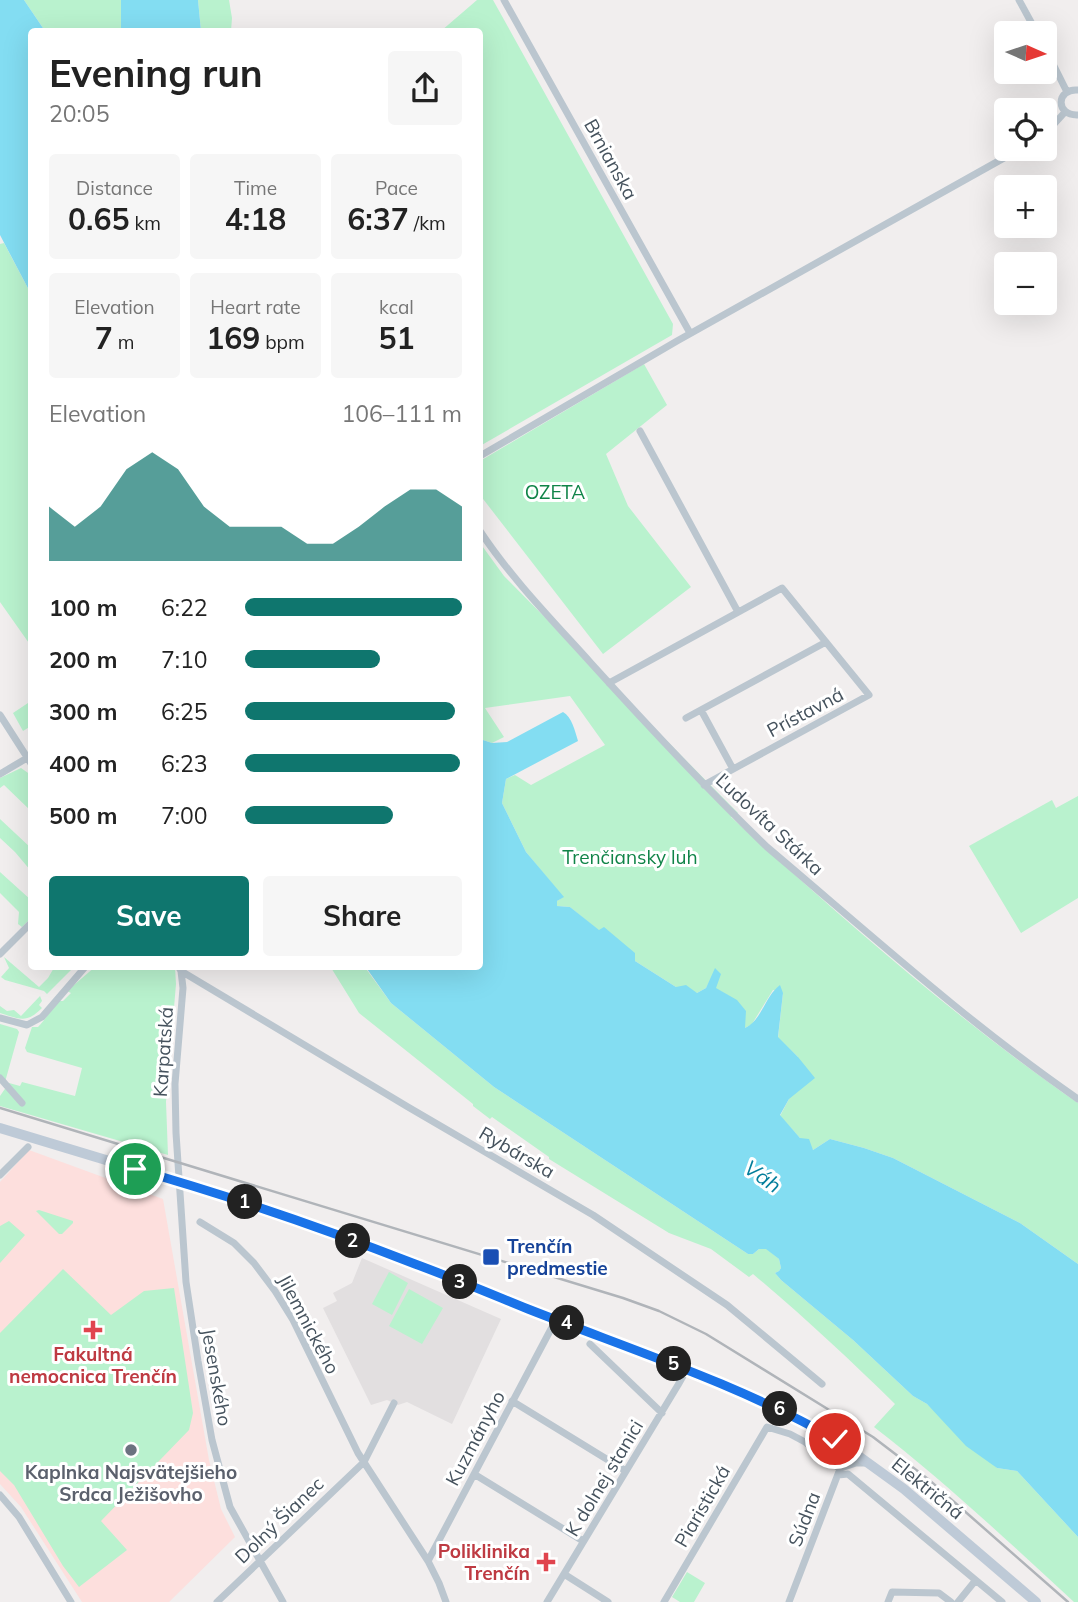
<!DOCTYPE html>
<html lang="en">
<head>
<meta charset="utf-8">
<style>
  body { margin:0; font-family:Mulish,sans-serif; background:#f6f6f6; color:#222; height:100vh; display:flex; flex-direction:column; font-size:26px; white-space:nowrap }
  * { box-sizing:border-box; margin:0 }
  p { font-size:23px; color:#767676 }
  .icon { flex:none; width:38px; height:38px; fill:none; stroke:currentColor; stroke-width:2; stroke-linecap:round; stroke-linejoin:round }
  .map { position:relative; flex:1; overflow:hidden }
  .sheet { position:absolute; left:28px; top:28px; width:455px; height:942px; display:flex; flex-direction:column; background:#fff; border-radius:7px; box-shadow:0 7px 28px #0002 }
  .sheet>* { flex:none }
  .needle { width:46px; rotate:93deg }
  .buttons { position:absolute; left:994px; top:21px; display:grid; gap:14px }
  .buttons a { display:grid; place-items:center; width:63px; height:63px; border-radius:7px; background:#fff; box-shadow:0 7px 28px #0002; font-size:35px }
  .pin { position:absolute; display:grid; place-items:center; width:60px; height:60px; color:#fff; margin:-30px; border:4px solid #fff; border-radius:50%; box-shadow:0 2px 7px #0007 }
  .km { position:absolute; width:35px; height:35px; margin:-18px; border-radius:50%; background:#222; color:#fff; font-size:19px; line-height:35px; text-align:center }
  .round { display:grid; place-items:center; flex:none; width:74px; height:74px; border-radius:7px; background:#f6f6f6 }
  .summary { display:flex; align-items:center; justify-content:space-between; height:119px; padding:0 21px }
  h1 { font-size:38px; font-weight:700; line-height:52px }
  .stats { display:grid; grid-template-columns:repeat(3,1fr); gap:10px; height:119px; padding:7px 21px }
  .stats div { display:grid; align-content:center; border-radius:7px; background:#f6f6f6; text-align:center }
  .stats b { font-size:30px; font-weight:700 }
  .stats small { font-size:19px; font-weight:400 }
  .stats p { font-size:19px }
  .chart { height:196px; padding:14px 21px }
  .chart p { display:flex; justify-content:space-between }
  .chart svg { width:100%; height:126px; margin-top:7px; fill:#0f766e; opacity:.7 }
  .button { display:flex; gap:14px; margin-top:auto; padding:14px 21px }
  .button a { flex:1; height:80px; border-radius:7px; background:#0f766e; color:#fff; font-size:28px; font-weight:700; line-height:80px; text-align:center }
  .button a+a { background:#f6f6f6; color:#222 }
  ul { padding:0 21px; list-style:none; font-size:23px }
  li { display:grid; grid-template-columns:112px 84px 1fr; align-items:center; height:52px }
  li i { height:18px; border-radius:9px; background:#0f766e }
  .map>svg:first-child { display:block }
  .education { fill:#e2dfe0 }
  .medical { fill:#fddfdd }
  .green { fill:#b9f2ce }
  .water { fill:#83ddf2 }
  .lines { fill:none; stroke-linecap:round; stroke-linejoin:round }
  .street { stroke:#bbc6cf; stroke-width:7 }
  .secondary { stroke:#becad7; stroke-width:10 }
  .rail { stroke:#b0b4b9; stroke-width:2.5 }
  .route-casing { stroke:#fff; stroke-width:14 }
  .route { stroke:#1a73e8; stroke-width:9 }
  .transit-dot { fill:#1a4fb4; stroke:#fff; stroke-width:2.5 }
  .health-dot { fill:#e0444e; stroke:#fff; stroke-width:2.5 }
  .worship-dot { fill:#6b7280; stroke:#fff; stroke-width:2.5 }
  .labels { text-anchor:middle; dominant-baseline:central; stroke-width:6; stroke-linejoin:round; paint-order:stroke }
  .street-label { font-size:19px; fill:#45525d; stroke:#fff }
  .park-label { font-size:19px; fill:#108448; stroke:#fff }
  .transit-label { font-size:19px; font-weight:bold; fill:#164399; stroke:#fff; text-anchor:start }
  .health-label { font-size:19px; font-weight:bold; fill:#be3a42; stroke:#fff }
  .worship-label { font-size:19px; font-weight:bold; fill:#5b616d; stroke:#fff }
  .water-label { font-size:21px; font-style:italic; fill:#047e9b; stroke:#fff }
</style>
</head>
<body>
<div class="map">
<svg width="1078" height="1602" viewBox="0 0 1078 1602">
  <rect width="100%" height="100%" fill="#f1eeee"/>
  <!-- education -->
  <path class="education" d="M362 1258 501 1319 452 1424 407 1402 398 1405 387 1400 371 1405 323 1308 337 1301 333 1293 352 1283Z"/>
  <!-- medical -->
  <path class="medical" d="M29 1150 163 1199 209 1460 221 1509 235 1537 169 1602H82L21 1507 0 1484V1182Z"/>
  <!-- green -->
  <path class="green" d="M24 0H121V31H45Z
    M198 0H229L232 18 231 31H201Z
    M477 0H493L673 324 672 335 480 446V32L441 31Z
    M4 243 31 294V646L0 602V244Z
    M644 364 667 405 606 454 628 506 691 587 603 654 480 495V461Z
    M480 543 504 576 738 813 731 817C841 918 955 1018 1078 1103V1264L1020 1223 893 1158 864 1148 830 1139 813 1150 800 1138 780 1116 789 1099 798 1057 778 1038 783 993 773 990 752 1024 745 1028C745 1003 734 999 715 988L716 969 706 988 697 993 676 987 635 961 570 907 557 906V901L563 897 526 852 502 803 506 779 515 775 531 785 605 745 570 696 485 708 504 737 492 743 483 740 480 734Z
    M31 701V726L23 731 13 713Z
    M21 768 31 775V811L4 785 0 788V778Z
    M1078 796V898L1021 933 969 846 1052 800 1056 808Z
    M0 819 31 848V871L15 852 0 838Z
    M0 872 31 900V918L22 927 18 924 19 912 0 893Z
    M4 957 39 987 48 978 55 966H75L47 994 44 991 5 980 1 977 9 968Z
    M96 966 175 967 176 984 166 1102 168 1155 0 1106V1096L9 1083 20 1086 22 1082 75 1096 82 1068 27 1052 25 1048 32 1027H38C46 1019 50 1011 57 1001H63L71 993 67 991Z
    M330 966H364L391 1003 494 1087 748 1254H753L759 1249 766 1248 779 1259 781 1268 779 1271 775 1273 781 1280 853 1340 913 1396 927 1404 997 1468 1017 1471 1078 1537V1602H1074C1009 1542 944 1481 874 1427L895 1404C849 1359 802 1315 753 1274L749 1277 711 1249 669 1233 549 1159V1157L492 1117 490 1119 473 1106V1104L359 1013Z
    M40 996 42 1001 39 1005 42 1008C26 1024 20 1019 0 1013V1006L7 1011 14 1010 21 1016Z
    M0 1024 17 1029 19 1032 5 1082 0 1076Z
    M39 1210 73 1221V1223L62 1234H59L36 1211Z
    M9 1221 25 1235 0 1263V1226Z
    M63 1269 111 1315 144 1291 174 1288 193 1413 189 1430 101 1521 127 1550 79 1587 63 1566 14 1485 0 1471V1333Z
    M389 1272 408 1283 392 1315 372 1304Z
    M409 1289 443 1308 422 1344 389 1326Z
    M687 1572 705 1583 694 1602H680L672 1597Z"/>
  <!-- water -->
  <path class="water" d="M0 0H24L45 31 32 32 31 294 0 235Z
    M121 0H198L201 31H121Z
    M563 712C572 717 575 731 578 741L506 779 502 803 526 852 564 897 557 901V906L570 907 599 930 604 927 635 953V961L676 987 686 985 697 993 706 988 715 968 721 974 716 988 737 1000 746 1011 745 1028C762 1020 765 996 780 985L783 993 778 1037 798 1057 815 1078 789 1099 780 1115 800 1138 809 1139 813 1150 830 1139 864 1148 893 1158 1020 1223 1078 1264V1537L1017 1471 997 1468 966 1446 927 1404 913 1396 853 1340 781 1280 775 1273 779 1271 781 1268 779 1259 766 1249H759L753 1254H748L494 1087 391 1003 365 966H480V734L483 740 492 743 507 742Z"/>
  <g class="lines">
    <!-- street -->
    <path class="street" d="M504 0 690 333
      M1019 0 1037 33
      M1045 48 1067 92
      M1078 90C1056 88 1055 116 1078 115
      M1045 134 1065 112
      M640 431 738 612
      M480 456 677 341 1020 149
      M480 531C511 578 552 620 590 662 647 725 706 788 767 847 869 933 968 1023 1078 1099
      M609 683 782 588 869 695 704 785
      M701 710 733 769
      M0 715 32 765
      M686 718 826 642
      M0 774 27 758
      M0 954 32 922
      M178 966 181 971 183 988 175 1084 176 1133 186 1282 198 1361 212 1440 230 1507 283 1602
      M181 971 408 1107 593 1215 727 1305 822 1384
      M0 1018 27 1025 42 1017 86 966
      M0 1078 22 1103
      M0 1175 28 1147
      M200 1222 234 1243 254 1263 275 1291 293 1320 358 1453 428 1561 439 1583 446 1602
      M590 1344 662 1413
      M512 1401 626 1471
      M841 1468 856 1463H866
      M474 1474 583 1541
      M838 1475 848 1474 1002 1602
      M0 1495 19 1517 71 1602
      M428 1561 551 1329
      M564 1574 608 1602
      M217 1602 364 1462 394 1403
      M547 1602 678 1385 687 1369
      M664 1602 767 1427 790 1434 805 1442 840 1469
      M789 1602 848 1448
      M888 1602 892 1592 939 1593 951 1602
      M958 1602 975 1581"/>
    <!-- secondary -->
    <path class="secondary" d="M0 1128 245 1202 315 1227 414 1263 531 1310 687 1369 776 1408 835 1439 904 1489 1036 1602"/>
    <!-- rail -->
    <path class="rail" d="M0 1108 623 1298 659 1311 706 1334 873 1437 928 1479 1068 1602"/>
  </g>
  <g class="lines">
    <!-- route casing -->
    <g class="route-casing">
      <path id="route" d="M135 1169C230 1196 323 1228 415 1264 453 1278 491 1294 528 1309 632 1350 738 1384 835 1439"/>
    </g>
    <!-- route -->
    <use href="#route" class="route"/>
  </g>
  <!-- markers -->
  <rect class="transit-dot" x="482" y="1248" width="18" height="18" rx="3.5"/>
  <g class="health-dot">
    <path d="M89.5 1319.5h7v7h7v7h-7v7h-7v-7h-7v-7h7z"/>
    <path d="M542.5 1551.5h7v7h7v7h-7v7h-7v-7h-7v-7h7z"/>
  </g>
  <circle class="worship-dot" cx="131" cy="1450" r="7"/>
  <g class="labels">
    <!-- street labels -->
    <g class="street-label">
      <text transform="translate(611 159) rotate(61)">Brnianska</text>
      <text transform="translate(805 712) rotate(-28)">Prístavná</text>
      <text transform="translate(770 824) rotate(43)">Ľudovíta Stárka</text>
      <text transform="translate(163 1052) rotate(-86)">Karpatská</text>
      <text transform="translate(517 1152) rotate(30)">Rybárska</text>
      <text transform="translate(309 1324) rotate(62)">Jilemnického</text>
      <text transform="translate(217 1377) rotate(80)">Jesenského</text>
      <text transform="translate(475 1438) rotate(-62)">Kuzmányho</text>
      <text transform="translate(604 1478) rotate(-59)">K dolnej stanici</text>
      <text transform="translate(928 1488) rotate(39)">Električná</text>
      <text transform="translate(702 1506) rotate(-60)">Piaristická</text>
      <text transform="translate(804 1519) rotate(-69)">Súdna</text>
      <text transform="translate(279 1520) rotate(-44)">Dolný Šianec</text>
    </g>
    <!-- park labels -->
    <g class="park-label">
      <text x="555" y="492">OZETA</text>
      <text x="630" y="857">Trenčiansky luh</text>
    </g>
    <!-- transit labels -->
    <g class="transit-label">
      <text x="507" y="1246">Trenčín<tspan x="507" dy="22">predmestie</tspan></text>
    </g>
    <!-- health labels -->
    <g class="health-label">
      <text x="93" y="1354">Fakultná<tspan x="93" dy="22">nemocnica Trenčín</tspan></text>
      <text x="530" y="1551" text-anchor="end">Poliklinika<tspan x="530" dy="22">Trenčín</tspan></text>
    </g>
    <!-- worship labels -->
    <g class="worship-label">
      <text x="131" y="1472">Kaplnka Najsvätejšieho<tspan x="131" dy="22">Srdca Ježišovho</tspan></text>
    </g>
    <!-- water labels -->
    <g class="water-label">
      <text transform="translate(763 1176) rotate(35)">Váh</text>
    </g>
  </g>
</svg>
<div class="buttons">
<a><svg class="needle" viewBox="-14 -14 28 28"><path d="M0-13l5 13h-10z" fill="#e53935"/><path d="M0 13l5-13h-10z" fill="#767676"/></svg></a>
<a><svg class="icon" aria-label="locate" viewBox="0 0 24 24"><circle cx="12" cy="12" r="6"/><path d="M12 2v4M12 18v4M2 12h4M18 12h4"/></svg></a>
<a>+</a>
<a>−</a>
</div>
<div class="pin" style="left:135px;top:1169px;background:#1e9e55"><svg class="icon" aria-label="arrive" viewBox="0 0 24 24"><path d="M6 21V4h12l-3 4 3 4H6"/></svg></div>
<div class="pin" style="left:835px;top:1439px;background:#d93025"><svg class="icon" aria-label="check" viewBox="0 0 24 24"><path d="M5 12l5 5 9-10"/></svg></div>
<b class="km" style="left:245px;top:1202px">1</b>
<b class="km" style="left:353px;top:1241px">2</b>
<b class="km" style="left:460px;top:1282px">3</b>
<b class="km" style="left:567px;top:1323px">4</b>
<b class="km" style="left:674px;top:1364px">5</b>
<b class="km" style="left:780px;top:1409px">6</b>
<section class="sheet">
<div class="summary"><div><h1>Evening run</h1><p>20:05</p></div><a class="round"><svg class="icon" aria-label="share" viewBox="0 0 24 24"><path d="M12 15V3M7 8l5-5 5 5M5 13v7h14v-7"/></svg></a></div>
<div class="stats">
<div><p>Distance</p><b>0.65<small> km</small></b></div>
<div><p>Time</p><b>4:18</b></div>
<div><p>Pace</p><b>6:37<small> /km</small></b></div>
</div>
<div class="stats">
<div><p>Elevation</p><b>7<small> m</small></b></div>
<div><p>Heart rate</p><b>169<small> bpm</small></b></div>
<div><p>kcal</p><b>51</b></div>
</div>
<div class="chart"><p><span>Elevation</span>106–111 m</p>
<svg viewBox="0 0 160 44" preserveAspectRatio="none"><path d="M0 44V25L10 32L20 25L30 12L40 6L50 12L60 25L70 32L80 32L90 32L100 38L110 38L120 32L130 25L140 19L150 19L160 25V44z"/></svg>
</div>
<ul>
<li><b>100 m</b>6:22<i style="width:100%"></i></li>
<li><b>200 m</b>7:10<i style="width:62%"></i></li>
<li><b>300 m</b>6:25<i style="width:97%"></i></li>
<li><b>400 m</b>6:23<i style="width:99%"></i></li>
<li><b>500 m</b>7:00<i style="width:68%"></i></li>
</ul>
<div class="button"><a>Save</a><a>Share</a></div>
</section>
</div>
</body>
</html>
